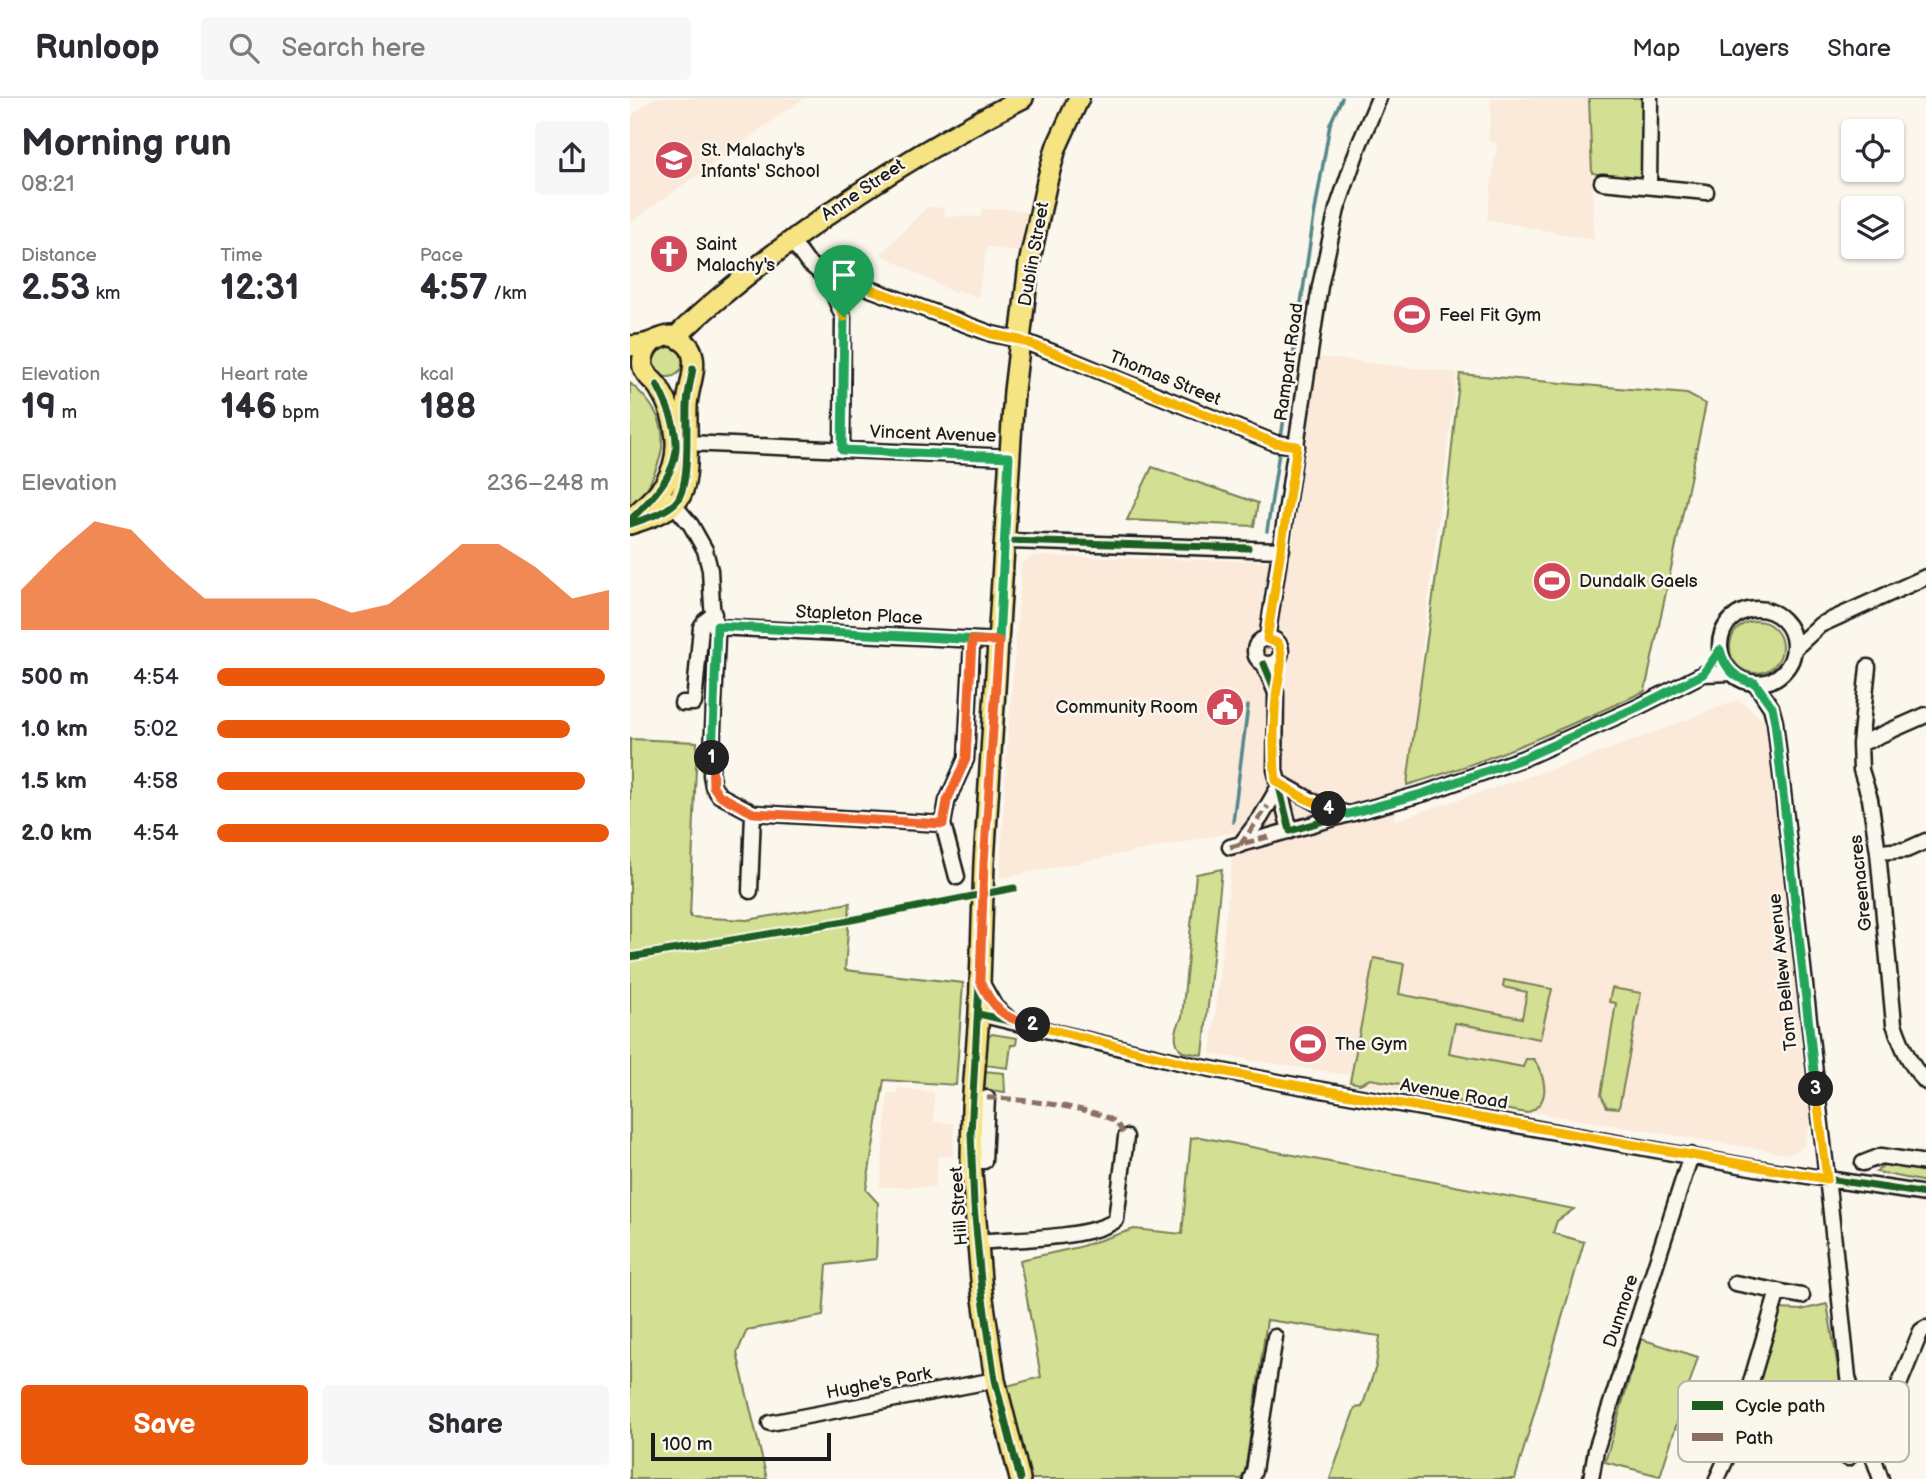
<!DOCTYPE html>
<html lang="en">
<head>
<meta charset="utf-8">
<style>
  body { margin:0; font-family:"Balsamiq Sans",sans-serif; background:#f7f7f7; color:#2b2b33; height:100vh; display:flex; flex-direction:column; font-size:26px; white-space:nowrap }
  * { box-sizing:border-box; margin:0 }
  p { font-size:23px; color:#7c7c81 }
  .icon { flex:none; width:38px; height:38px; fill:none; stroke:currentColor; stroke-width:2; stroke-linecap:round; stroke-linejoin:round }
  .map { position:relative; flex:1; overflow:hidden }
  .panel { display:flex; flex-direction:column; background:#fff; width:630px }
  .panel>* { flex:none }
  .tools { position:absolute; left:1211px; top:21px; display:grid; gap:14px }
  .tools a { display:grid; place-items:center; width:63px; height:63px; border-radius:7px; background:#fff; box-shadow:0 2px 5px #0004; font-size:35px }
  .scale { position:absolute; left:21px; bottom:18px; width:180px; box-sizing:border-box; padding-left:7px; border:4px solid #1c1c1c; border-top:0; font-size:19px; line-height:24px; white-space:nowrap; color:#1c1c1c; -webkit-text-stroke:5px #fbf7ec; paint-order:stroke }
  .pin { position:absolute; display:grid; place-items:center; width:60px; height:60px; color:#fff; margin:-72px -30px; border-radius:50% 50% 50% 0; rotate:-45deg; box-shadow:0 0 7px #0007 }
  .pin .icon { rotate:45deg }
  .km { position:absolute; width:35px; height:35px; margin:-18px; border-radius:50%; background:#222; color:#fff; font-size:19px; line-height:35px; text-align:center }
  .round { display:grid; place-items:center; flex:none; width:74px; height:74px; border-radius:7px; background:#f7f7f7 }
  .overview { display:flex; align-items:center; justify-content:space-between; height:119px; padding:0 21px }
  h1 { font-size:38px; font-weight:600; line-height:52px }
  .stats { display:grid; grid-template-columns:repeat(3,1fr); gap:10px; height:119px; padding:7px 21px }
  .stats div { display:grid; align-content:center }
  .stats b { font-size:35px; font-weight:600 }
  .stats small { font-size:19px; font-weight:400 }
  .stats p { font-size:19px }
  .chart { height:196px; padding:14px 21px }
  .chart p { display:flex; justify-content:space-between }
  .chart svg { width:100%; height:126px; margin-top:7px; fill:#ea580c; opacity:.7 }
  .primary-button { display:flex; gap:14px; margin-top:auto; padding:14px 21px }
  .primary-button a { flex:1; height:80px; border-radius:7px; background:#ea580c; color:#fff; font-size:28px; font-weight:600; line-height:80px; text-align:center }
  .primary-button a+a { background:#f7f7f7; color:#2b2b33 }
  ul { padding:0 21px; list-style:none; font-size:23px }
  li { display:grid; grid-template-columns:112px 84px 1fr; align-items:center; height:52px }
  li i { height:18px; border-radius:9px; background:#ea580c }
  header { display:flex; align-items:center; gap:42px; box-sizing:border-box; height:98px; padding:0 35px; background:#fff; border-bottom:2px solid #e1e1e2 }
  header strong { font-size:33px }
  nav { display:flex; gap:38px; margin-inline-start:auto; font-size:24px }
  .search { width:490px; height:63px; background:#f7f7f7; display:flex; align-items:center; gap:18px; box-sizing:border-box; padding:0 24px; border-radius:7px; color:#7c7c81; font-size:26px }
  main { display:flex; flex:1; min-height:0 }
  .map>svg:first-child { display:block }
  .built { fill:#fbe9d9 }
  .green { fill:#d3df92; stroke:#787e57; stroke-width:2 }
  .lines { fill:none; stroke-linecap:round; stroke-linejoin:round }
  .stream { stroke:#56878a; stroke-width:3.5 }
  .minor-casing { stroke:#1c1c1c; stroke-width:19 }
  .major-casing { stroke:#1c1c1c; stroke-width:24 }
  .minor { stroke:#fbf7ec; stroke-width:14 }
  .major { stroke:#f6e381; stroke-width:19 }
  .quiet { stroke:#8d6e63; stroke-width:5; stroke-dasharray:10 5; stroke-linecap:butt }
  .cycleway-casing { stroke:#fbf7ec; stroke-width:11 }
  .cycleway { stroke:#1b5e20; stroke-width:7 }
  .split-1-casing { stroke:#fff; stroke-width:14 }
  .split-2-casing { stroke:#fff; stroke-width:14 }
  .split-3-casing { stroke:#fff; stroke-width:14 }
  .split-4-casing { stroke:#fff; stroke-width:14 }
  .split-5-casing { stroke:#fff; stroke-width:14 }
  .split-1 { stroke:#22a559; stroke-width:9 }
  .split-2 { stroke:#f0652b; stroke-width:9 }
  .split-3 { stroke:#f5b400; stroke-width:9 }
  .split-4 { stroke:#22a559; stroke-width:9 }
  .split-5 { stroke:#f5b400; stroke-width:9 }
  .labels { text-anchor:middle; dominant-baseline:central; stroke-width:5; stroke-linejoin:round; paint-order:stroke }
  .poi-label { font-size:18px; fill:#1c1c1c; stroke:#fbf7ec; text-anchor:start }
  .street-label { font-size:18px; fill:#1c1c1c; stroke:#fbf7ec }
  .key { fill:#fbf7ec; stroke:#b8b5ae; stroke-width:2 }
  .key-label { font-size:19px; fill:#1c1c1c }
</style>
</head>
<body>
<header>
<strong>Runloop</strong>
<div class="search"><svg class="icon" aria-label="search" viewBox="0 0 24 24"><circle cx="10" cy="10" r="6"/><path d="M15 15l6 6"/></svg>Search here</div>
<nav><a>Map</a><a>Layers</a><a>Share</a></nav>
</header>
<main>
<section class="panel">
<div class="overview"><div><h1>Morning run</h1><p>08:21</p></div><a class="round"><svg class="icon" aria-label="share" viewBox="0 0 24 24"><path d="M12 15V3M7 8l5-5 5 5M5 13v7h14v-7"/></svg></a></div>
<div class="stats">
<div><p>Distance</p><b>2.53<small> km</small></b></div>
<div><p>Time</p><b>12:31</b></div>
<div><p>Pace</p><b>4:57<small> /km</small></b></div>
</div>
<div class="stats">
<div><p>Elevation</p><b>19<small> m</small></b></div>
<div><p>Heart rate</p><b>146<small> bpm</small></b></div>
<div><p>kcal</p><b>188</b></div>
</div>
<div class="chart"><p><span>Elevation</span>236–248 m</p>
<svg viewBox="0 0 160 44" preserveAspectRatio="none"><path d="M0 44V30L10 17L20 6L30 9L40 22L50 33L60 33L70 33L80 33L90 38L100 35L110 25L120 14L130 14L140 22L150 33L160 30V44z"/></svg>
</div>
<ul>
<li><b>500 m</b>4:54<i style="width:99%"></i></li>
<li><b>1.0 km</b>5:02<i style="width:90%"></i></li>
<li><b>1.5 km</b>4:58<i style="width:94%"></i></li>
<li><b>2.0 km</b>4:54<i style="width:100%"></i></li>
</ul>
<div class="primary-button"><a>Save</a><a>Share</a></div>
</section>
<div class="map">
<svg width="1296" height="1381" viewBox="0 0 1296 1381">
  <rect width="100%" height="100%" fill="#fbf7ec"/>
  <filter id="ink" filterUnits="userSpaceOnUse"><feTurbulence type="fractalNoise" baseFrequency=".0143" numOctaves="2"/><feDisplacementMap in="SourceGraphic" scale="14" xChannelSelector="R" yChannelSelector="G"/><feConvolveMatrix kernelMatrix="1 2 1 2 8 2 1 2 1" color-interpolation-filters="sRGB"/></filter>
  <g filter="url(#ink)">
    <!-- built -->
    <path class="built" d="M25 0H174L0 125V19Z
      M862 0H959L964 142 857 121 867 45 858 43Z
      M297 109 313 110 314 118 351 119 352 111H380L401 115 393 129 390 154 357 149 348 199 327 192 325 195 251 156Z
      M689 259 827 275 792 549 790 594 776 688 763 723 965 657 1108 602 1135 623 1180 1026 1173 1049 1158 1056 1141 1053 717 984 719 977 581 956 605 734 370 780 377 651 392 465 404 458 660 464Z
      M267 990 304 994V1024L324 1025 323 1058H308L305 1089H250L258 995H267Z"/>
    <!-- green -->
    <path class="green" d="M959 0H1016L1012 79 1006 82 962 75Z
      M23 264a15 15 0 1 1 30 0a15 15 0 1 1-30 0Z
      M830 276 1057 296 1076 306 1015 593C937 629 860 663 777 687 788 598 802 510 814 421 820 373 824 324 830 276Z
      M0 285C32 312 42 339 23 378 18 391 12 401 0 408Z
      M522 369 628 405 624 428 497 422Z
      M1100 549a26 26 0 1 1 52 0a26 26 0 1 1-52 0Z
      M0 641 67 644 60 819 117 822 220 805 215 872 333 885 326 987 254 982 236 1092 248 1105 246 1161 197 1167 193 1218 117 1232 107 1255 137 1381H0Z
      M592 771 573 957 553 954C541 943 546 931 552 919L566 776Z
      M744 860 774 866 769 896 892 920 897 894 873 889 874 882 922 891 910 941 825 925 819 955 893 969 896 961H904C915 979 923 1004 897 1015L784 996 776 987 740 981 730 986 720 984Z
      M982 890 1011 895 989 1010 977 1009 971 997 986 905 979 904Z
      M362 936 387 940 386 947H381L378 970 354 967 356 941Z
      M353 973 374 975 375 994 352 991Z
      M570 1039 944 1111 927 1123 923 1135 954 1144 885 1381H700L725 1310 732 1309 746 1268 750 1238 637 1222 615 1374 611 1381H399L377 1288 411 1279 390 1162 449 1149 504 1131 552 1136 561 1040Z
      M1258 1063 1296 1068V1084L1246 1074Z
      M1197 1206 1214 1305 1225 1347 1219 1354 1198 1340 1195 1335 1196 1331 1184 1324 1176 1328C1157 1322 1129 1318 1123 1297L1149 1211 1171 1212Z
      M1011 1241 1068 1259 1030 1378 975 1364Z"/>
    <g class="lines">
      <!-- stream -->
      <path class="stream" d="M651 340 684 118 700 26 712 0
        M637 433 650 348
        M603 724 618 608"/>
      <!-- minor casing -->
      <g class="minor-casing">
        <path id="minor" d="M972 84 1076 94
          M1019 88 1020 0
          M161 142 177 164 197 180 227 186 362 236 390 242 427 256 645 345 667 348
          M197 180 213 219 212 352
          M58 345 379 359
          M39 401 61 427 75 452 80 472 82 508 87 538 81 677 83 688 89 697 123 715 313 726
          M376 443 652 452
          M1090 548a37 37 0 1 1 74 0a37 37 0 1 1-74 0Z
          M87 529 369 543
          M625 553a13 13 0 1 1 26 0a13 13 0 1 1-26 0Z
          M637 541 690 188 707 111 729 47 749 0
          M1164 551 1190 527 1296 479
          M634 566 646 595 645 672 660 733
          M1238 569 1230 646 1231 672 1240 701 1248 754 1264 926C1272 948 1280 968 1296 984
          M1125 585 1141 609 1145 624 1200 1106 1218 1279 1228 1316 1251 1381
          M52 605H64L71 529 75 523 84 516
          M1230 646 1296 617
          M647 683 693 709 718 716
          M610 747 631 719 648 690
          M600 749 795 695 894 660 1008 609 1073 576 1102 575
          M1248 754 1276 752 1296 743
          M327 779 313 726 317 703 336 661 342 542
          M120 793 123 715
          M351 884 365 909 378 920
          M349 916 566 968 653 985 1126 1070 1296 1096
          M341 1063H354L357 1000
          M1233 1065 1251 1058 1296 1065
          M347 1144C380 1141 461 1141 486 1122L496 1039
          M1105 1185 1172 1198
          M1112 1312 1180 1337 1218 1360
          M1228 1316 1264 1299 1291 1233 1296 1230
          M140 1325 365 1282
          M621 1381 624 1373 645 1239
          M961 1381 966 1352 1061 1057
          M1087 1381 1102 1348 1148 1193"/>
      </g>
      <!-- major casing -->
      <g class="major-casing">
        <path id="major" d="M46 239C75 210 107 185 140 159 220 97 302 46 393 0
          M0 248C7 247 15 247 21 244 32 240 40 234 51 242 58 246 62 251 63 259 66 274 58 291 57 307 56 329 61 379 51 397 42 414 16 421 0 426
          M0 422C11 411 25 400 34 387 54 357 47 319 29 290 24 282 16 279 13 269 11 260 15 252 21 245
          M390 1381 365 1282 352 1194 341 1063 342 1009 349 916 354 765 384 293 399 166 417 83 426 50 449 0"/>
      </g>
      <!-- minor -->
      <use href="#minor" class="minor"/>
      <!-- major -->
      <use href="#major" class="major"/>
      <!-- quiet -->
      <path class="quiet" d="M610 747 638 708
        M600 749 642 738
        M357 1000C379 999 465 1010 482 1022 488 1025 492 1034 496 1039"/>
      <!-- cycleway casing -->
      <g class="cycleway-casing">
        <path id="cycleway" d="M0 422C50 374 60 350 27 287
          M0 426C15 421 33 416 45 405 61 390 56 331 57 308 57 296 61 283 63 270
          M376 443 618 450
          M637 541 652 452
          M634 566 646 595 645 672 660 733 741 709
          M352 829 341 1036 344 1108 352 1194 365 1282 390 1381
          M0 859 221 822 384 790
          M349 916 566 968 653 985 1126 1070 1296 1096"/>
      </g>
      <!-- cycleway -->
      <use href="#cycleway" class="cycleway"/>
    </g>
  </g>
  <g class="lines" filter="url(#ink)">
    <!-- split-1 casing -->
    <g class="split-1-casing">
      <path id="split-1" d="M82 660 87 528 369 543 379 359 212 352 214 219"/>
    </g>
    <!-- split-2 casing -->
    <g class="split-2-casing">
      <path id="split-2" d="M82 660 83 688 89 697 123 715 313 726 317 703 336 661 342 542 369 543 354 765 350 883C363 910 373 921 403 927"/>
    </g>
    <!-- split-3 casing -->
    <g class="split-3-casing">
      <path id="split-3" d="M403 927 566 968 653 985 1197 1081 1186 991"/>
    </g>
    <!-- split-4 casing -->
    <g class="split-4-casing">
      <path id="split-4" d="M699 711 718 716 795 695 894 660 1008 609 1073 576 1090 552C1095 571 1106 582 1125 585L1142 609 1145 624 1186 991"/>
    </g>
    <!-- split-5 casing -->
    <g class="split-5-casing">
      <path id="split-5" d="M214 219 197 180 227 186 362 236 390 242 427 256 615 333 645 345 667 348 637 541 648 545C656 561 647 583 646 600 644 624 643 648 645 672L646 683 672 699 699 711"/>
    </g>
    <!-- split-1 -->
    <use href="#split-1" class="split-1"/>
    <!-- split-2 -->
    <use href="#split-2" class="split-2"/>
    <!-- split-3 -->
    <use href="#split-3" class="split-3"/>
    <!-- split-4 -->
    <use href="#split-4" class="split-4"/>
    <!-- split-5 -->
    <use href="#split-5" class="split-5"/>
  </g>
  <!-- icons -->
  <defs>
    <g id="school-disc" transform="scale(2.0125)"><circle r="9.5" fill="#d1495b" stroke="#fbf7ec"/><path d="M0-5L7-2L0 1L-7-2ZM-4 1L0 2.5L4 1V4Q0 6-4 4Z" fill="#fff"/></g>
    <g id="church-disc" transform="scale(2.0125)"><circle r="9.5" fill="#d1495b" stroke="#fbf7ec"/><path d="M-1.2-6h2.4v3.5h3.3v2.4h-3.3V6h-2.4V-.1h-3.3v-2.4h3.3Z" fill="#fff"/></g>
    <g id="stadium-disc" transform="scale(2.0125)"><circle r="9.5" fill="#d1495b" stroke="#fbf7ec"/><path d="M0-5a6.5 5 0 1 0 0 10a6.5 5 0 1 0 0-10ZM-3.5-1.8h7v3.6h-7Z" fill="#fff"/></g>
    <g id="civic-disc" transform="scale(2.0125)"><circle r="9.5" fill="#d1495b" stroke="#fbf7ec"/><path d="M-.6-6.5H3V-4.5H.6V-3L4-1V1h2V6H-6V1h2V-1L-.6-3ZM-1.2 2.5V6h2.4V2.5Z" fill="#fff"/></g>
  </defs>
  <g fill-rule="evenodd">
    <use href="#school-disc" x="44" y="62"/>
    <use href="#church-disc" x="39" y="156"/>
    <use href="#stadium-disc" x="782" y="217"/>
    <use href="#stadium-disc" x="922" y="483"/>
    <use href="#civic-disc" x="595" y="609"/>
    <use href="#stadium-disc" x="678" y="946"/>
  </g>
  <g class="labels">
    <!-- poi labels -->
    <g class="poi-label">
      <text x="71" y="52">St. Malachy's<tspan x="71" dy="21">Infants' School</tspan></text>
      <text x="66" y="146">Saint<tspan x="66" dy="21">Malachy's</tspan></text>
      <text x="809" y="217">Feel Fit Gym</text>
      <text x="949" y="483">Dundalk Gaels</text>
      <text x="568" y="609" text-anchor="end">Community Room</text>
      <text x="705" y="946">The Gym</text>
    </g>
    <!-- street labels -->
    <g class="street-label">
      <text transform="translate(233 92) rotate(-34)">Anne Street</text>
      <text transform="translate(404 156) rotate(-80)">Dublin Street</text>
      <text transform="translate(659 264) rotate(-82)">Rampart Road</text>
      <text transform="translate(535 280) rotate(22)">Thomas Street</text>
      <text transform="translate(303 336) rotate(2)">Vincent Avenue</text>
      <text transform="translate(229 517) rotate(3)">Stapleton Place</text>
      <text transform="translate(1231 785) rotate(-96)">Greenacres</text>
      <text transform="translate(1153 874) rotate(-96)">Tom Bellew Avenue</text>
      <text transform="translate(824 996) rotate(10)">Avenue Road</text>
      <text transform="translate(329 1108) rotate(-94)">Hill Street</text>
      <text transform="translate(991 1213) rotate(-72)">Dunmore</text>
      <text transform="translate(249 1285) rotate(-11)">Hughe's Park</text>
    </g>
  </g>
  <!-- legend -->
  <rect x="1048" y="1283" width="231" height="81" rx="10" class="key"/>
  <rect x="1062" y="1303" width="31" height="9" fill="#1b5e20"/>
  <rect x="1062" y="1335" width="31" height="8" fill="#8d6e63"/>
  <g class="key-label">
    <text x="1105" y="1314">Cycle path</text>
    <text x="1105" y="1346">Path</text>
  </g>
</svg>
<div class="tools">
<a><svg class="icon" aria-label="locate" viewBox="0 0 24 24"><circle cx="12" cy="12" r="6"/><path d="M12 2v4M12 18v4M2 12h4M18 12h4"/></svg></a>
<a><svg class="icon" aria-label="layers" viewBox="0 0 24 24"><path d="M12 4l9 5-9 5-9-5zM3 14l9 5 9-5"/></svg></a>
</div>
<div class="scale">100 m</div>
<div class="pin" style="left:214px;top:219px;background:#1e9e55"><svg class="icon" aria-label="arrive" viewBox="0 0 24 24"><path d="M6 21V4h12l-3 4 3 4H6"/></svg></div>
<b class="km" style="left:82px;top:660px">1</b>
<b class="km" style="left:403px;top:927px">2</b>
<b class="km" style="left:1186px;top:991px">3</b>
<b class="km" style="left:699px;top:711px">4</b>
</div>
</main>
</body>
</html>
